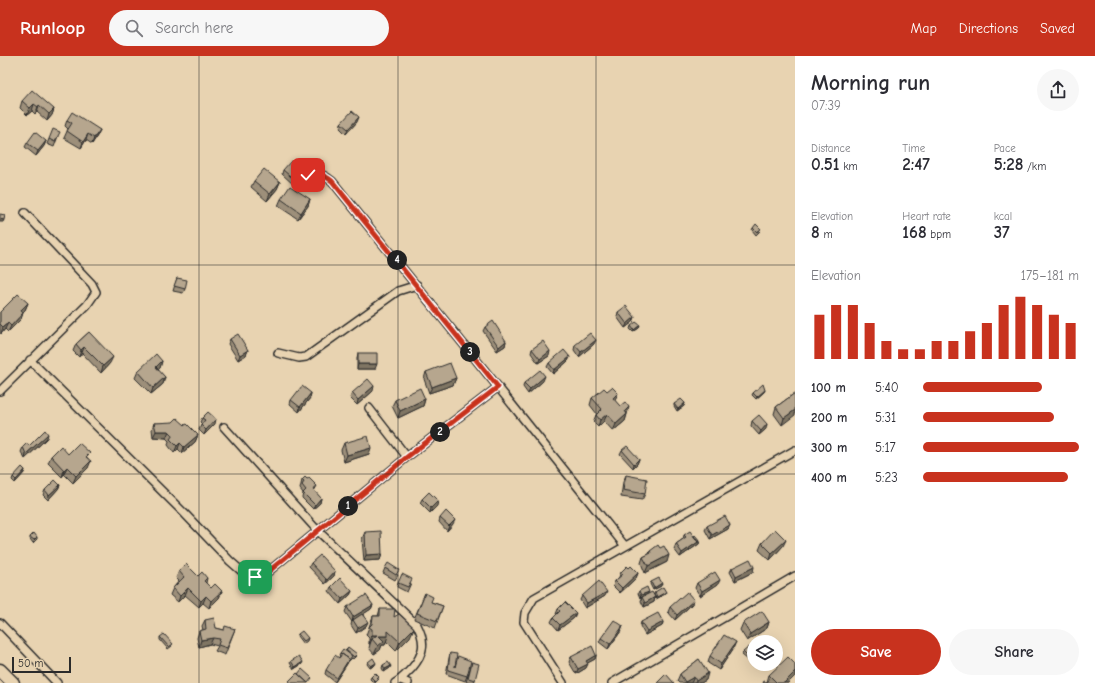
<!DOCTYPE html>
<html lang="en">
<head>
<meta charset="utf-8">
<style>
  body { margin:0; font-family:"Comic Neue",sans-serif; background:#f7f7f7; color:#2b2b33; height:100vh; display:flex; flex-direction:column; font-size:15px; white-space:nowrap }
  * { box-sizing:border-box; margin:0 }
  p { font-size:13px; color:#7c7c81 }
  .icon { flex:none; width:22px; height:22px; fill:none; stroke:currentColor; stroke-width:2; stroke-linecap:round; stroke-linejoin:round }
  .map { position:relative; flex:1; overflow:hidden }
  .panel { display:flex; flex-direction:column; background:#fff; width:300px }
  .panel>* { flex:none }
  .buttons { position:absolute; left:747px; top:579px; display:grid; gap:8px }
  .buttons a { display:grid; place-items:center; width:36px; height:36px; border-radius:50%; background:#fff; box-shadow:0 4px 16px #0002; font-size:20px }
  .scale { position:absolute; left:12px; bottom:10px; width:59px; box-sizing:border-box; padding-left:4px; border:2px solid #2b2b2b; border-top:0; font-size:11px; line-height:14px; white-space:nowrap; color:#2b2b2b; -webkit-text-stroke:3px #e8d3b1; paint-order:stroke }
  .pin { position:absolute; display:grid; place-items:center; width:34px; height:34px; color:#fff; margin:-17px; border-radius:8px; box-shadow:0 2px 6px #0006 }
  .km { position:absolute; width:20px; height:20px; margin:-10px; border-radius:50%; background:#222; color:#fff; font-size:11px; line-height:20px; text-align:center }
  .round { display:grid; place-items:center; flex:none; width:42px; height:42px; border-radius:21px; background:#f7f7f7 }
  .head { display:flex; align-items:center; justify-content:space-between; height:68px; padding:0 16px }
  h1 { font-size:22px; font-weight:700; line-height:30px }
  .figures { display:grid; grid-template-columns:repeat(3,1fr); gap:6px; height:68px; padding:4px 16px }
  .figures div { display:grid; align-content:center }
  .figures b { font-size:17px; font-weight:700 }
  .figures small { font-size:11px; font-weight:400 }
  .figures p { font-size:11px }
  .chart { height:112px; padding:8px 16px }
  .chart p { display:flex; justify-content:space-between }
  .chart svg { width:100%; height:72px; margin-top:4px; stroke:#c8321e; stroke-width:6 }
  .primary-button { display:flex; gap:8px; margin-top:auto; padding:8px 16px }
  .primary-button a { flex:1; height:46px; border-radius:24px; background:#c8321e; color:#fff; font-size:16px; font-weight:700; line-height:46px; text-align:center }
  .primary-button a+a { background:#f7f7f7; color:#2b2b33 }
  ul { padding:0 16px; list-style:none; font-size:13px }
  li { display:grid; grid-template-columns:64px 48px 1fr; align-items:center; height:30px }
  li i { height:10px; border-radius:5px; background:#c8321e }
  header { display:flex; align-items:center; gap:24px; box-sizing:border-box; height:56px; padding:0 20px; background:#c8321e; color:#fff }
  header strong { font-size:19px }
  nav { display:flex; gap:22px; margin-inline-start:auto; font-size:14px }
  .search { width:280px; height:36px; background:#f7f7f7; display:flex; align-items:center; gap:10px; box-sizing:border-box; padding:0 14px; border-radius:22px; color:#7c7c81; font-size:15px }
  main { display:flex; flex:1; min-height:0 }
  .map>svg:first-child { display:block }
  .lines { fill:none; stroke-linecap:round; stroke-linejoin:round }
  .minor-casing { stroke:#2b2b2b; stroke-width:10 }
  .trunk-casing { stroke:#2b2b2b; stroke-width:15 }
  .minor { stroke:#e8d3b1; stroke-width:7 }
  .trunk { stroke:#e8d3b1; stroke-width:12 }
  .wall { fill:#9d8f7a; stroke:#2b2b2b }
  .shaded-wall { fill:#7f7463; stroke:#2b2b2b }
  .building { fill:#b6a68e; stroke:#2b2b2b }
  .route-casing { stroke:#fff; stroke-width:8 }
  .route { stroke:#c8321e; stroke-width:5 }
  .grid { fill:none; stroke:#2b2b2b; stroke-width:1; stroke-opacity:0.55 }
</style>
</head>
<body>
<header>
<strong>Runloop</strong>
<div class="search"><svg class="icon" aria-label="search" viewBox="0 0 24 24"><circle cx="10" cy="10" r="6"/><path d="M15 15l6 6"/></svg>Search here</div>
<nav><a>Map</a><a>Directions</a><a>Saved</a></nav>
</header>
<main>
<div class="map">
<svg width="795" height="627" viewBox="0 0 795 627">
  <rect width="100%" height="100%" fill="#e8d3b1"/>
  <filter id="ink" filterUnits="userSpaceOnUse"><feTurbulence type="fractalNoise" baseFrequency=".025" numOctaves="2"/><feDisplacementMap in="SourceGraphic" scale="8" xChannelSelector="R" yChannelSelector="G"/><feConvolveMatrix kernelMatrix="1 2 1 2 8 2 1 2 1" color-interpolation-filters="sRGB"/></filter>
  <g filter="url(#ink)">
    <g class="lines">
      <!-- minor casing -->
      <g class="minor-casing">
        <path id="minor" d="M308 119C318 116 324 119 332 125L498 331
          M278 297 299 302 306 301 398 235 417 229
          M30 304 185 458 230 505 246 519 255 521 263 520 407 401 498 331 625 490
          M0 335 87 249 96 236 92 228 25 157
          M369 352 407 401
          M224 371 317 474 417 569C426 586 424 598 412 612 406 618 402 623 395 627
          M0 567 57 627
          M401 624 408 627
          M563 627 524 566 525 557 534 542 795 394
          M612 627 795 520"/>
      </g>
      <!-- trunk casing -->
      <g class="trunk-casing">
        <path id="trunk" d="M0 614 13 627"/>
      </g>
      <!-- minor -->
      <use href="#minor" class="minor"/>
      <!-- trunk -->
      <use href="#trunk" class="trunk"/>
    </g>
    <!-- wall -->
    <path class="wall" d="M22 45 54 53 52 59 47 65 37 56 35 58 32 55 27 59 20 52Z
      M67 64 100 74 97 80 92 88 86 84 81 92 64 82 68 73 65 70Z
      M357 66 346 78 340 72 341 67Z
      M58 80 54 91 47 88 49 83Z
      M46 85 44 90 36 100 25 91 27 87Z
      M283 114 303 121 295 130 282 118Z
      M254 125 280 126 277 133 267 145 251 131Z
      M281 143H310L308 150 298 163 278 150Z
      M753 172 760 175 756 179 752 174Z
      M177 222 185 233 183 237 173 235Z
      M28 247 25 254 23 256 21 263 8 276 5 273 1 278 0 277V256Z
      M618 256 635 261 633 266 625 272 617 261Z
      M631 270 639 272 633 276 630 273Z
      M485 271 506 285 505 290 497 295 483 275Z
      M89 276 110 307 101 317 82 297 79 301 73 295 76 288Z
      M230 283 248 294 246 299 238 304 228 288Z
      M594 288 579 301 574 294 575 289Z
      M532 293 549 300 538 307 531 297Z
      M358 297 375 313H357V302Z
      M570 301 568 305 553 318 547 311 549 307Z
      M162 305 160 312 158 314 165 321 163 328 151 338 135 322 138 315Z
      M426 316 456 322 453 329 429 337 424 323Z
      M543 325 528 338 523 331 524 327Z
      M765 334 764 336 756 343 752 339 753 337Z
      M373 335 357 349 350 342 352 337Z
      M311 337 310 342 299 356 290 348 291 344Z
      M795 337 782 369 774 358 776 351Z
      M592 342 615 344V345L627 358 625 365 613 375 604 365 598 371 593 366 596 359 597 358 590 349Z
      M425 343 423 350 398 362 392 350 395 344Z
      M685 347 684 350 677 355 674 350V348Z
      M202 362 215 368 204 379 199 374 201 369 202 368 200 366Z
      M752 365 766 373 759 379 751 370Z
      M154 367 185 369 198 379 195 386 182 397 178 393 174 397 168 389 169 385 166 382 153 381 152 373Z
      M47 382 25 403 21 396 23 391 29 390Z
      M344 387 369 398 344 406 341 394Z
      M622 394 639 403 637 408 633 412 620 398Z
      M68 398 88 402V412L73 427 64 418 62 421 48 407 51 400Z
      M25 414 24 417 15 427 12 424 13 421Z
      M626 419 645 438 642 444 621 441 623 426Z
      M302 424 317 430 314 435 321 442 320 447 313 453 302 442 303 437 300 433Z
      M60 429 58 433 48 444 43 439 45 434Z
      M422 443 437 450 430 457 420 447Z
      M440 462 453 468 447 475 439 466Z
      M730 469 728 473 710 483 705 474 707 470Z
      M365 476 382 498 380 504 364 505 362 483Z
      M684 479 694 480 700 485 699 488 696 490 680 501 674 493 676 488 683 483Z
      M30 481H37V483L33 487 30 483Z
      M762 487 783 490 770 504 759 494Z
      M660 492 667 506 645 517 641 507 643 501 649 498 650 495Z
      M311 507 335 515 334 520 325 528 309 511Z
      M385 512 398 519 395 524 383 517Z
      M629 512 638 517 636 522 620 537 613 530 615 525 619 521 621 516Z
      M732 512 753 516 735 525 730 516Z
      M179 515 198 520 207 522 206 527 211 532 222 535 219 542 209 552 203 547 199 551 185 539 178 546 170 539 173 532 179 525 176 522Z
      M651 526 661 530 653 534 650 528Z
      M398 527H411L407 536 397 531Z
      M697 527 718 528 700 540 695 532Z
      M331 531 352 535 350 539 340 548 329 535Z
      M639 535 648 538 655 541 654 546 644 551 641 545 642 541 646 539 640 542 638 537Z
      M655 536 665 538 656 543 654 538Z
      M425 537 431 546 443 550 435 572 414 563Z
      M582 540H605L585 552 580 544Z
      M692 548 675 564 668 556 670 551Z
      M373 549 371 553 363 558 366 570 356 577 351 569 352 565V566L345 556 347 551Z
      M380 553 394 561 410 581 396 595 386 585 385 589H382L380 594 374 598 369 592 370 588H369V582L366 579 373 560H378Z
      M558 553 574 562 558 574 551 566 553 562 557 558H556Z
      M205 564 216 572 224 574 235 573 225 599 215 595 218 590 210 588 199 591 197 582 199 575 203 574 202 570Z
      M641 566H663L662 570 645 579 640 570Z
      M769 566 767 572 747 585 740 574 743 567Z
      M623 570 621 575 608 593 599 586 601 582Z
      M298 578 308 582 307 585 303 588 297 580Z
      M160 581 172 590 168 593 160 584Z
      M348 591 356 600 353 603 352 602 348 606 335 626 325 618 326 614 340 600 339 599 340 597 345 595Z
      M733 593 719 614 708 607 710 600Z
      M743 596H754L748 604 742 599Z
      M450 597 456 608 467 620 465 625 446 618 449 602Z
      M596 599 595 603 587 607 586 612 576 618 569 606 571 601Z
      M699 603 706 624 701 627H679L677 625 680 618Z
      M291 605 302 608 294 613 290 607Z
      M368 606 375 609 370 612 367 608Z
      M472 606 475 624 474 627H468L466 626Z
      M795 608V620L788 627H763L767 626 769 619Z
      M383 609 390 612 384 616 382 612Z
      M371 621 379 623 375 627H374L370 623Z"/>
    <!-- shaded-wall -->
    <path class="shaded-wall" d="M34 48 32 55 27 59 30 52Z
      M39 49 37 56 35 58 38 51Z
      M54 53 52 59 47 65 49 58Z
      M359 61 357 66 346 78 348 73Z
      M100 74 97 80 92 88 94 82Z
      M88 78 86 84 81 92 83 86Z
      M46 85 44 90 36 100 38 95Z
      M304 116 303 121 295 130 296 125Z
      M280 126 277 133 267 145 270 138Z
      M310 143 308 150 298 163 301 157Z
      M0 163 4 164 3 166H0Z
      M28 247 25 254 18 261 21 254Z
      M23 257 21 263 8 276 11 270Z
      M635 261 633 266 625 272 627 268Z
      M8 267 5 273 1 278 3 271Z
      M640 269 639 272 633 276 634 274Z
      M596 284 594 288 579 301 581 296Z
      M506 285 505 290 497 295 499 291Z
      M84 291 82 297 79 301 81 294Z
      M248 294 246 299 238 304 240 299Z
      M550 295 549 300 538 307 540 303Z
      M113 301 110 307 101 317 103 310Z
      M570 301 568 305 553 318 554 314Z
      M162 305 160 312 154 318 156 311Z
      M358 308H377L375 313H357Z
      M545 320 543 325 528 338 530 333Z
      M165 321 163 328 151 338 153 332Z
      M456 322 453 329 429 337 432 331Z
      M374 330 373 335 357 349 358 344Z
      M765 334 764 336 756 343 757 341Z
      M311 337 310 342 299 356 300 351Z
      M618 337 615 344 610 349 613 342Z
      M425 343 423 350 398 362 400 355Z
      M685 347 684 350 677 355 678 353Z
      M629 351 627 358 625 355Z
      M795 354V359L782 369 784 362Z
      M607 358 604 365 598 371 600 364Z
      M627 358 625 365 613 375 616 368Z
      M216 363 215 368 204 379 206 374Z
      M767 368 766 373 759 379 761 375Z
      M156 375H169L166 382 153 381Z
      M48 378 47 382 25 403 26 398Z
      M198 379 195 386 182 397 184 391Z
      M180 387 178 393 174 397 177 390Z
      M371 392 369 398 344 406 347 399Z
      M639 403 637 408 633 412 634 408Z
      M91 405 88 412 73 427 76 420Z
      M67 411 64 418 62 421 64 414Z
      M25 414 24 417 15 427 16 424Z
      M60 429 58 433 48 444 49 439Z
      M321 442 320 447 313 453 315 449Z
      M438 445 437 450 430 457 431 452Z
      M455 464 453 468 447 475 449 470Z
      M730 469 728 473 710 483 712 479Z
      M786 484 783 490 770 504 772 497Z
      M700 485 699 488 696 490 680 501 682 497 698 486Z
      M382 498 380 504 364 505 366 499Z
      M669 499 667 506 645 517 648 510Z
      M754 511 753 516 735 525 736 520Z
      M335 515 334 520 325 528 327 524Z
      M638 517 636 522 620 537 622 532Z
      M720 524 718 528 700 540 702 535Z
      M662 527 661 530 653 534 654 532Z
      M188 532 185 539 178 546 180 540Z
      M222 535 219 542 209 552 211 545Z
      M352 535 350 539 340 548 342 543Z
      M607 536 605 540 585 552 587 547Z
      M649 536 648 538 640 542 641 539Z
      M666 536 665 538 656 543 657 541Z
      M206 540 203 547 199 551 201 545Z
      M655 541 654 546 644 551 645 547Z
      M694 544 692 548 675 564 677 559Z
      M373 549 371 553 353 565V564L352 566 353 561Z
      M576 557 574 562 558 574 560 569Z
      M368 566 366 570 356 577 358 572Z
      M663 566 662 570 645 579 647 575Z
      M769 566 767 572 747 585 750 578Z
      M623 570 621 575 608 593 610 588Z
      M414 572 410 581 396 595 400 586Z
      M372 579H377L372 583 370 588H369Z
      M379 580H388L385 589H382L380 594 374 598 378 590 379 589 376 588Z
      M213 582 210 588 199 591 201 584Z
      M736 586 733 593 719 614 721 608Z
      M754 597V599L748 604 749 602Z
      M596 599 595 603 584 609 586 605Z
      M349 603 347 608 335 626 337 622Z
      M303 606 302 608 294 613 295 611Z
      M376 607 375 609 370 612 371 610Z
      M588 608 586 612 576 618 578 613Z
      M391 610 390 612 384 616 385 613Z
      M795 616V620L788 627H784Z
      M708 617 706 624 701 627H695L696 625Z
      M694 621 691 627H685V626Z"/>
    <!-- building -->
    <path class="building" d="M32 34 54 53 49 58 39 49 38 51 34 48 30 52 22 45Z
      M352 55 359 61 348 73 341 67Z
      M72 56 100 74 94 82 88 78 83 86 67 75 72 67 67 64Z
      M53 73 60 76 55 86 49 83Z
      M35 76 46 85 38 95 27 87Z
      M291 105 304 116 296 125 283 114Z
      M264 113 280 126 270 138 254 125Z
      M290 130 310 143 301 157 281 143Z
      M0 158 5 159 4 164 0 163Z
      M756 168 761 173 757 176 753 172Z
      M177 222 187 224 185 233 174 230Z
      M18 238 28 247 21 254 23 257 11 270 8 267 3 271 0 268V256Z
      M626 250 635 261 627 268 618 256Z
      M493 265 506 285 499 291 485 271Z
      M636 266 640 269 634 274 631 270Z
      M89 276 113 301 103 310 84 291 81 294 76 288Z
      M590 277 596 284 581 296 575 289Z
      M238 278 248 294 240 299 230 283Z
      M543 285 550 295 540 303 532 293Z
      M564 294 570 301 554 314 549 307Z
      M358 297H377V308H358Z
      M156 298 162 305 156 311 165 321 153 332 138 315Z
      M450 307 456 322 432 331 426 316Z
      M540 314 545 320 530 333 524 327Z
      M368 323 374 330 358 344 352 337Z
      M763 328 765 334 757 341 753 337Z
      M302 330 311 337 300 351 291 344Z
      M612 331 618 337 613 342 620 350 625 346 629 351 625 355 627 358 616 368 607 358 600 364 596 359 602 353 592 342 604 332 607 335Z
      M420 332 425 343 400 355 395 344Z
      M795 337V354L784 362 776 351Z
      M681 343 685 347 678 353 674 348Z
      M208 356 216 363 206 374 201 369 205 364 202 362Z
      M759 359 767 368 761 375 752 365Z
      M177 362 185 369 187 368 198 379 184 391 180 387 177 390 170 383 173 379 169 375H156L154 367 173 366Z
      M45 374 48 378 26 398 23 391 27 387 29 390Z
      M368 380 371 392 347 399 344 387Z
      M79 387 90 397 86 401 91 405 76 420 67 411 64 414 51 400 61 390 68 398Z
      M627 390 639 403 634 408 622 394Z
      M22 411 25 414 16 424 13 421Z
      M626 419 647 423 645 438 623 434Z
      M305 421 307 423 309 422 317 430 313 433 321 442 315 449 303 437 306 434 302 429 304 426 302 424Z
      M55 424 60 429 49 439 45 434Z
      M429 436 438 445 431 452 422 443Z
      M446 455 455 464 449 470 440 462Z
      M725 460 730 469 712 479 707 470Z
      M775 473 786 484 772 497 762 487Z
      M381 475 382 498 366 499 365 476Z
      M690 475 698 486 682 497 676 488 686 481 684 479Z
      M34 477 37 481 34 484 30 481Z
      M695 479 700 485 697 487 698 486 694 480Z
      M658 489 660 492 664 490 669 499 648 510 643 501 651 497 650 495Z
      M320 499 335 515 327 524 311 507Z
      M750 503 754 511 736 520 732 512Z
      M388 507 399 514 396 519 385 512Z
      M186 508 198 520 202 516 207 522 204 525 211 532 215 528 222 535 211 545 206 540 201 545 188 532 180 540 173 532 184 521 179 515Z
      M627 510 629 512 631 510 638 517 622 532 615 525 623 518 621 516Z
      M715 516 720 524 702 535 697 527Z
      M402 518 412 523 408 531 398 527Z
      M340 522 352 535 342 543 331 531Z
      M659 522 662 527 654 532 651 526Z
      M599 525 607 536 587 547 582 540Z
      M647 531 649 536 641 539 639 535Z
      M663 531 666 536 657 541 655 536Z
      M652 536 655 541 645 547 642 541Z
      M687 536 694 544 677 559 670 551Z
      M425 537 433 541 431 546 443 550 437 565 417 557Z
      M366 539 373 549 353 561 347 551Z
      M565 546 576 557 560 569 553 562 560 555 558 553Z
      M380 553H395L394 561 399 558 414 572 400 586 388 575V580H379L384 585 378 590 372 583 377 579H372V573L369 571 372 568 373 560H380Z
      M762 555 769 566 750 578 743 567Z
      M658 557 663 566 647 575 641 566Z
      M362 558 368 566 358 572 353 564Z
      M214 562 216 572 224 574 225 570 235 573 227 592 218 589 220 583 213 582 201 584 199 575 206 573 205 564Z
      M614 564 623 570 610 588 601 582Z
      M302 575 308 582 304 585 298 578Z
      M164 578 173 588 169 591 160 581Z
      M724 579 736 586 721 608 710 600Z
      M592 590 596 599 586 605 588 608 578 613 571 601Z
      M348 591 357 598 354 601 346 594Z
      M749 591 754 596V597L749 602 743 596Z
      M343 593 352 600 349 604H348L349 603 342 598V599L340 597Z
      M450 597 457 598 455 611 458 600 471 605 467 620 448 614Z
      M342 598 349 603 337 622 326 614 335 599 339 602Z
      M299 600 303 606 295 611 291 605Z
      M788 601 795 608V616L784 627H777L769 619Z
      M373 602 376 607 371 610 368 606Z
      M699 603 708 617 696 625 694 621 685 626 680 618Z
      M388 606 391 610 385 613 383 609Z
      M472 606 479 608 475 624 468 622Z
      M302 613 312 622 308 627 298 618Z
      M297 617 308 627H291L289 625Z
      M375 617 379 621 375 625 371 621Z
      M666 618 674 627H657Z
      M764 625 769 627H763Z"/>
  </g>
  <g class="lines" filter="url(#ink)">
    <!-- route casing -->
    <g class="route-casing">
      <path id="route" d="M255 521 263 520 407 401 498 331 332 125C324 119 318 116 308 119"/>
    </g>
    <!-- route -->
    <use href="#route" class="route"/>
  </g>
  <!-- grid -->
  <path class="grid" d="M199 0V627M398 0V627M596 0V627M0 209H795M0 418H795"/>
</svg>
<div class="buttons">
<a><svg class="icon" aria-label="layers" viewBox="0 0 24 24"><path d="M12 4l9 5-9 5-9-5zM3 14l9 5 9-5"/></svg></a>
</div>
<div class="scale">50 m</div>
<div class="pin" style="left:255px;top:521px;background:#1e9e55"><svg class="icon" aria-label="arrive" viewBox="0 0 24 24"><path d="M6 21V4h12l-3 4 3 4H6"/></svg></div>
<div class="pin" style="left:308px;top:119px;background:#d93025"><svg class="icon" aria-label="check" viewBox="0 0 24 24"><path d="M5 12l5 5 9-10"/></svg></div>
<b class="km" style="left:348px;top:450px">1</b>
<b class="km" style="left:440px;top:376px">2</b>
<b class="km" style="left:470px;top:296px">3</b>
<b class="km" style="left:397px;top:204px">4</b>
</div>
<section class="panel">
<div class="head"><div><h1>Morning run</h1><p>07:39</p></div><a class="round"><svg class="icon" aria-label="share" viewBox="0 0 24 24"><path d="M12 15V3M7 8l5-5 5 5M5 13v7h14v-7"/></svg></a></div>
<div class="figures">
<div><p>Distance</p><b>0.51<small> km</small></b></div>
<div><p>Time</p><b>2:47</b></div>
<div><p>Pace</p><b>5:28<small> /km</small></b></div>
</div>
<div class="figures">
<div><p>Elevation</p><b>8<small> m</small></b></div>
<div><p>Heart rate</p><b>168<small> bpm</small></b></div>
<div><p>kcal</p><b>37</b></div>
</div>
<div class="chart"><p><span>Elevation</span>175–181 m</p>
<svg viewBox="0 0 160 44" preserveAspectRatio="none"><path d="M5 44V17M15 44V11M25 44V11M35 44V22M45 44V33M55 44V38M65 44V38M75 44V33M85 44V33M95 44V27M105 44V22M115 44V11M125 44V6M135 44V11M145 44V17M155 44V22"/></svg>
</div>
<ul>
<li><b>100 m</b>5:40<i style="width:76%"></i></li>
<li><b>200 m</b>5:31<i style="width:84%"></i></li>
<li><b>300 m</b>5:17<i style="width:100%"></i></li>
<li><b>400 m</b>5:23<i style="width:93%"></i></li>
</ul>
<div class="primary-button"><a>Save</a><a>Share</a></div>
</section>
</main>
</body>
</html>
